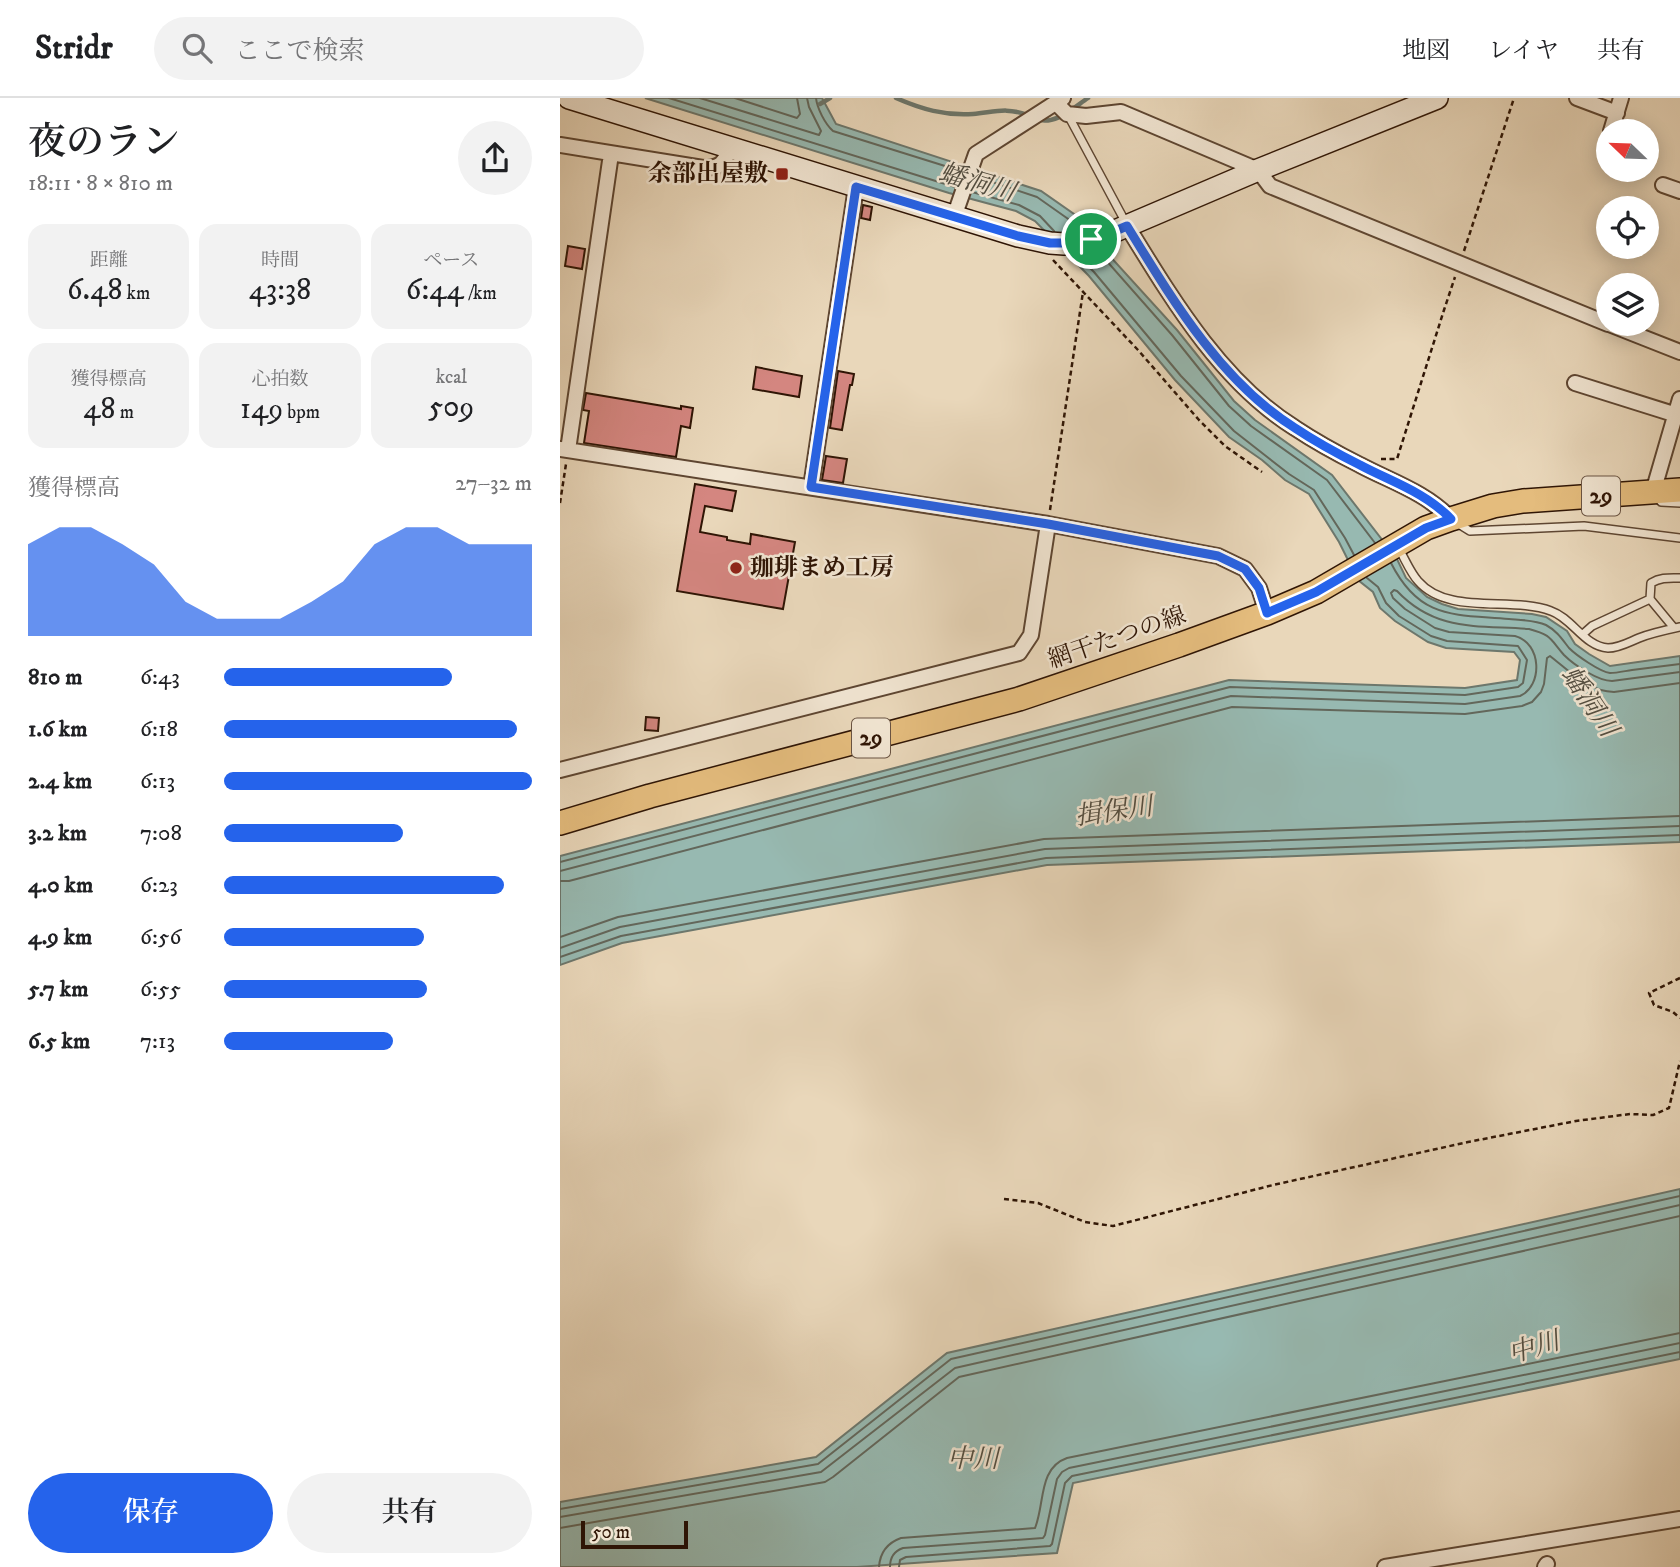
<!DOCTYPE html>
<html lang="ja">
<head>
<meta charset="utf-8">
<style>
  body { margin:0; font-family:"IM FELL DW Pica","Noto Serif JP",serif; background:#f2f2f2; color:#202124; height:100vh; display:flex; flex-direction:column; font-size:26px; white-space:nowrap }
  * { box-sizing:border-box; margin:0 }
  p { font-size:23px; color:#757577 }
  .icon { flex:none; width:38px; height:38px; fill:none; stroke:currentColor; stroke-width:2; stroke-linecap:round; stroke-linejoin:round }
  .map { position:relative; flex:1; overflow:hidden }
  .side { display:flex; flex-direction:column; background:#fff; width:560px }
  .side>* { flex:none }
  .needle { width:46px; rotate:293deg }
  .controls { position:absolute; left:1036px; top:21px; display:grid; gap:14px }
  .controls a { display:grid; place-items:center; width:63px; height:63px; border-radius:50%; background:#fff; box-shadow:0 4px 18px #0003; font-size:35px }
  .scale { position:absolute; left:21px; bottom:18px; width:107px; box-sizing:border-box; padding-left:7px; border:4px solid #2f1505; border-top:0; font-size:19px; line-height:24px; white-space:nowrap; color:#2f1505; -webkit-text-stroke:5px #f1e5d2; paint-order:stroke }
  .pin { position:absolute; display:grid; place-items:center; width:60px; height:60px; color:#fff; margin:-30px; border:4px solid #fff; border-radius:50%; box-shadow:0 2px 7px #0007 }
  .round { display:grid; place-items:center; flex:none; width:74px; height:74px; border-radius:37px; background:#f2f2f2 }
  .summary { display:flex; align-items:center; justify-content:space-between; height:119px; padding:0 28px }
  h1 { font-size:38px; font-weight:600; line-height:52px }
  .metrics { display:grid; grid-template-columns:repeat(3,1fr); gap:10px; height:119px; padding:7px 28px }
  .metrics div { display:grid; align-content:center; border-radius:18px; background:#f2f2f2; text-align:center }
  .metrics b { font-size:30px; font-weight:600 }
  .metrics small { font-size:19px; font-weight:400 }
  .metrics p { font-size:19px }
  .chart { height:196px; padding:14px 28px }
  .chart p { display:flex; justify-content:space-between }
  .chart svg { width:100%; height:126px; margin-top:7px; fill:#2563eb; opacity:.7 }
  .cta { display:flex; gap:14px; margin-top:auto; padding:14px 28px }
  .cta a { flex:1; height:80px; border-radius:42px; background:#2563eb; color:#fff; font-size:28px; font-weight:600; line-height:80px; text-align:center }
  .cta a+a { background:#f2f2f2; color:#202124 }
  ul { padding:0 28px; list-style:none; font-size:23px }
  li { display:grid; grid-template-columns:112px 84px 1fr; align-items:center; height:52px }
  li i { height:18px; border-radius:9px; background:#2563eb }
  header { display:flex; align-items:center; gap:42px; box-sizing:border-box; height:98px; padding:0 35px; background:#fff; border-bottom:2px solid #e0e0e0 }
  header strong { font-size:33px }
  nav { display:flex; gap:38px; margin-inline-start:auto; font-size:24px }
  .search { width:490px; height:63px; background:#f2f2f2; display:flex; align-items:center; gap:18px; box-sizing:border-box; padding:0 24px; border-radius:38px; color:#757577; font-size:26px }
  main { display:flex; flex:1; min-height:0 }
  .map>svg:first-child { display:block }
  .water { fill:#97b9b1; stroke:#6d776c; stroke-width:2 }
  .lines { fill:none; stroke-linecap:round; stroke-linejoin:round }
  .shore { stroke:#63675b; stroke-width:2 }
  .stream { stroke:#6d776c; stroke-width:4.5 }
  .building { fill:#d48680; stroke:#2f1505; stroke-width:2 }
  .lane-casing { stroke:#5e4632; stroke-width:10 }
  .street-casing { stroke:#5e4632; stroke-width:18 }
  .secondary-casing { stroke:#2f1505; stroke-width:24 }
  .primary-casing { stroke:#2f1505; stroke-width:26 }
  .path { stroke:#2f1505; stroke-width:2.5; stroke-dasharray:5 3.5; stroke-linecap:butt }
  .lane { stroke:#f1e5d2; stroke-width:7 }
  .street { stroke:#f1e5d2; stroke-width:14 }
  .secondary { stroke:#f1e5d2; stroke-width:21 }
  .primary { stroke:#e4bc7d; stroke-width:23 }
  .route-casing { stroke:#fff; stroke-width:14 }
  .route { stroke:#2563eb; stroke-width:9 }
  .poi-dot { fill:#8f2418; stroke:#f1e5d2; stroke-width:2.5 }
  .labels { text-anchor:middle; dominant-baseline:central; stroke-width:5; stroke-linejoin:round; paint-order:stroke }
  .shield { fill:#f1e5d2; stroke:#695342; stroke-width:2 }
  .shield-label { font-size:23px; font-weight:bold; fill:#2f1505 }
  .poi-label { font-size:24px; font-weight:bold; fill:#2f1505; stroke:#f1e5d2; text-anchor:end }
  .street-label { font-size:24px; fill:#2f1505; stroke:#f1e5d2 }
  .water-label { font-size:26px; font-style:italic; fill:#534e41; stroke:#f1e5d2 }
</style>
</head>
<body>
<header>
<strong>Stridr</strong>
<div class="search"><svg class="icon" aria-label="search" viewBox="0 0 24 24"><circle cx="10" cy="10" r="6"/><path d="M15 15l6 6"/></svg>ここで検索</div>
<nav><a>地図</a><a>レイヤ</a><a>共有</a></nav>
</header>
<main>
<section class="side">
<div class="summary"><div><h1>夜のラン</h1><p>18:11 · 8 × 810 m</p></div><a class="round"><svg class="icon" aria-label="share" viewBox="0 0 24 24"><path d="M12 15V3M7 8l5-5 5 5M5 13v7h14v-7"/></svg></a></div>
<div class="metrics">
<div><p>距離</p><b>6.48<small> km</small></b></div>
<div><p>時間</p><b>43:38</b></div>
<div><p>ペース</p><b>6:44<small> /km</small></b></div>
</div>
<div class="metrics">
<div><p>獲得標高</p><b>48<small> m</small></b></div>
<div><p>心拍数</p><b>149<small> bpm</small></b></div>
<div><p>kcal</p><b>509</b></div>
</div>
<div class="chart"><p><span>獲得標高</span>27–32 m</p>
<svg viewBox="0 0 160 44" preserveAspectRatio="none"><path d="M0 44V12L10 6L20 6L30 12L40 19L50 32L60 38L70 38L80 38L90 32L100 25L110 12L120 6L130 6L140 12L150 12L160 12V44z"/></svg>
</div>
<ul>
<li><b>810 m</b>6:43<i style="width:74%"></i></li>
<li><b>1.6 km</b>6:18<i style="width:95%"></i></li>
<li><b>2.4 km</b>6:13<i style="width:100%"></i></li>
<li><b>3.2 km</b>7:08<i style="width:58%"></i></li>
<li><b>4.0 km</b>6:23<i style="width:91%"></i></li>
<li><b>4.9 km</b>6:56<i style="width:65%"></i></li>
<li><b>5.7 km</b>6:55<i style="width:66%"></i></li>
<li><b>6.5 km</b>7:13<i style="width:55%"></i></li>
</ul>
<div class="cta"><a>保存</a><a>共有</a></div>
</section>
<div class="map">
<svg width="1120" height="1469" viewBox="0 0 1120 1469">
  <rect width="100%" height="100%" fill="#e9d7ba"/>
  <filter id="stains"><feTurbulence type="fractalNoise" baseFrequency=".00286" numOctaves="4"/><feColorMatrix values="0 0 0 0 .2 0 0 0 0 .09 0 0 0 0 .02 0 0 0 .5 -.17"/></filter>
  <radialGradient id="worn" r=".72"><stop offset=".6" stop-color="#630" stop-opacity="0"/><stop offset="1" stop-color="#630" stop-opacity=".3"/></radialGradient>
  <!-- water -->
  <path class="water" d="M85 0H262L276 26 481 93 524 123 547 155 617 232 674 303 695 322 772 377 837 461 846 480 867 499 882 506 898 511 972 516 986 519 1007 533 1015 546 1029 556 1050 568 1120 558V744L487 767 62 845 0 867V758L669 582 905 590 957 582 960 562 954 554 886 550 868 544 835 523 820 510 813 494 798 482 779 444 749 396 725 382 702 362 669 339 615 282 529 178 475 123 456 113 389 95Z
    M1120 1091V1261L513 1385 497 1455 297 1469H0V1404L256 1359 387 1255Z"/>
  <g class="lines">
    <!-- shore -->
    <path class="shore" d="M109 0 395 89
      M140 0 259 37 261 33 249 9 247 0
      M175 0 237 20 240 16 237 0
      M256 0C257 10 265 26 273 33L401 73
      M417 79 477 99 521 130
      M412 94 459 107 480 118 494 133
      M537 152 612 237 669 308 691 328 767 382 815 445
      M516 156 534 174 621 278 674 333 729 376 754 392 785 440 794 457
      M831 465C860 522 894 516 949 521 962 522 975 522 986 527 997 533 1002 541 1009 550 1016 557 1040 574 1050 575 1057 575 1065 573 1072 572 1088 570 1104 568 1120 566
      M0 764 670 589 905 597 958 589 963 585 967 562 958 548 887 543 871 538 839 518 826 505 818 489 807 480
      M0 773 671 598 905 606 960 598C983 588 982 545 955 538L889 534 875 530 845 511 833 500 831 495 834 492 837 493C876 534 917 527 969 531 992 537 990 541 1004 557 1014 567 1038 583 1052 583L1120 574
      M0 783H9L672 609 905 616 962 608 972 604 981 594 984 586 987 560 990 558C1008 572 1029 594 1054 594L1120 585
      M0 839 58 819 484 741 1120 718
      M0 850 60 829 485 751 1120 728
      M0 859 61 838 486 760 1120 737
      M0 1411 258 1366 391 1261 1120 1098
      M0 1419 261 1374 395 1270 1120 1107
      M0 1430 265 1384 273 1379 399 1279 1120 1118
      M319 1469C320 1454 327 1445 341 1440L475 1430C485 1406 478 1370 507 1360L1120 1235
      M330 1469C330 1459 334 1453 343 1450L483 1440 485 1437 497 1381 502 1374 509 1370 1120 1245
      M339 1469 340 1462 346 1459 490 1448 492 1446 505 1385 512 1378 1120 1254"/>
    <!-- stream -->
    <path class="stream" d="M336 0C361 11 385 18 413 16 435 14 446 9 468 17
      M260 6 270 0
      M476 21C495 28 513 10 528 0"/>
  </g>
  <!-- building -->
  <path class="building" d="M303 107 312 109 310 122 301 120Z
    M8 148 25 151 22 171 5 168Z
    M196 269 242 278 239 299 193 291Z
    M278 273 294 276 292 287H290L282 332 270 330Z
    M26 295 121 311V308L133 310 130 330 121 328 116 359 24 345 29 313 23 312Z
    M266 358 287 361 283 385 262 382Z
    M135 386 176 393 172 413 145 408 140 434 167 439V442L190 446 191 436 235 444 223 511 117 493Z
    M86 619 99 620 98 633 85 632Z"/>
  <g class="lines">
    <!-- lane casing -->
    <g class="lane-casing">
      <path id="lane" d="M508 17 567 127
        M1098 400 1101 404 1120 405
        M897 425 910 433 1024 428 1120 440
        M839 451C845 461 850 474 858 483 888 518 952 498 991 513 1012 520 1025 549 1048 550 1059 550 1069 544 1079 540 1092 535 1106 532 1120 529
        M1090 501 1114 530
        M1023 536 1032 528 1090 501 1091 485C1101 479 1109 480 1120 480"/>
    </g>
    <!-- street casing -->
    <g class="street-casing">
      <path id="street" d="M1017 0 1057 15
        M496 5 507 16 526 18 561 14 698 72 710 88 1048 226
        M1051 33 1061 0
        M0 47 143 70C162 70 163 65 171 50
        M1103 87 1120 93
        M394 119 416 56 503 0
        M567 128C612 201 661 284 735 330 756 344 778 356 800 367 832 384 865 394 891 421
        M1049 226 1120 254
        M1015 285 1120 318
        M0 351 488 426 658 458 685 471 699 490 707 515
        M8 352 51 56
        M251 389 296 89
        M1093 394 1120 301
        M0 672 459 555 471 537 488 426
        M825 1469 1120 1421
        M985 1469 987 1466"/>
    </g>
    <!-- secondary casing -->
    <g class="secondary-casing">
      <path id="secondary" d="M9 0 458 138 490 145 504 146 541 139 698 72 877 0"/>
    </g>
    <!-- primary casing -->
    <g class="primary-casing">
      <path id="primary" d="M0 725 90 698 459 601 619 547 707 515 756 494 866 430 891 421 933 408 963 403 1120 392"/>
    </g>
    <!-- path -->
    <path class="path" d="M904 153 954 0
      M493 162 578 252 639 322 665 348 702 374
      M821 361H837L884 212 895 179
      M0 405 6 366
      M490 412 523 194
      M1120 880 1089 895 1094 907 1113 914 1120 920
      M444 1101 478 1105 525 1124 553 1128 713 1087 908 1044 1016 1023 1070 1016 1093 1017 1109 1010 1120 963"/>
    <!-- lane -->
    <use href="#lane" class="lane"/>
    <!-- street -->
    <use href="#street" class="street"/>
    <!-- secondary -->
    <use href="#secondary" class="secondary"/>
    <!-- primary -->
    <use href="#primary" class="primary"/>
  </g>
  <g class="lines">
    <!-- route casing -->
    <g class="route-casing">
      <path id="route" d="M296 89 458 138 490 145H516L541 139 567 128C612 201 661 284 735 330 756 344 778 356 800 367 832 384 865 394 891 421L866 430 756 494 707 515 699 490 685 471 658 458 488 426 251 389Z"/>
    </g>
    <!-- route -->
    <use href="#route" class="route"/>
  </g>
  <!-- markers -->
  <g class="poi-dot">
    <rect x="215" y="69" width="14" height="14" rx="3.5"/>
    <circle cx="176" cy="470" r="7"/>
  </g>
  <g class="labels">
    <!-- shield labels -->
    <g class="shield">
      <rect x="1022" y="378.5" width="38" height="39" rx="5"/>
      <rect x="292" y="620.5" width="38" height="39" rx="5"/>
    </g>
    <g class="shield-label">
      <text x="1041" y="398">29</text>
      <text x="311" y="640">29</text>
    </g>
    <!-- poi labels -->
    <g class="poi-label">
      <text x="208" y="76">余部出屋敷</text>
      <text x="190" y="470" text-anchor="start">珈琲まめ工房</text>
    </g>
    <!-- street labels -->
    <g class="street-label">
      <text transform="translate(557 540) rotate(-19)">網干たつの線</text>
    </g>
    <!-- water labels -->
    <g class="water-label">
      <text transform="translate(417 85) rotate(16)">蟠洞川</text>
      <text transform="translate(1029 604) rotate(56)">蟠洞川</text>
      <text transform="translate(554 714) rotate(-8)">揖保川</text>
      <text transform="translate(974 1250) rotate(-17)">中川</text>
      <text x="413" y="1361">中川</text>
    </g>
  </g>
  <rect width="100%" height="100%" filter="url(#stains)"/>
  <rect width="100%" height="100%" fill="url(#worn)"/>
</svg>
<div class="controls">
<a><svg class="needle" viewBox="-14 -14 28 28"><path d="M0-13l5 13h-10z" fill="#e53935"/><path d="M0 13l5-13h-10z" fill="#757577"/></svg></a>
<a><svg class="icon" aria-label="locate" viewBox="0 0 24 24"><circle cx="12" cy="12" r="6"/><path d="M12 2v4M12 18v4M2 12h4M18 12h4"/></svg></a>
<a><svg class="icon" aria-label="layers" viewBox="0 0 24 24"><path d="M12 4l9 5-9 5-9-5zM3 14l9 5 9-5"/></svg></a>
</div>
<div class="scale">50 m</div>
<div class="pin" style="left:531px;top:141px;background:#1e9e55"><svg class="icon" aria-label="arrive" viewBox="0 0 24 24"><path d="M6 21V4h12l-3 4 3 4H6"/></svg></div>
</div>
</main>
</body>
</html>
